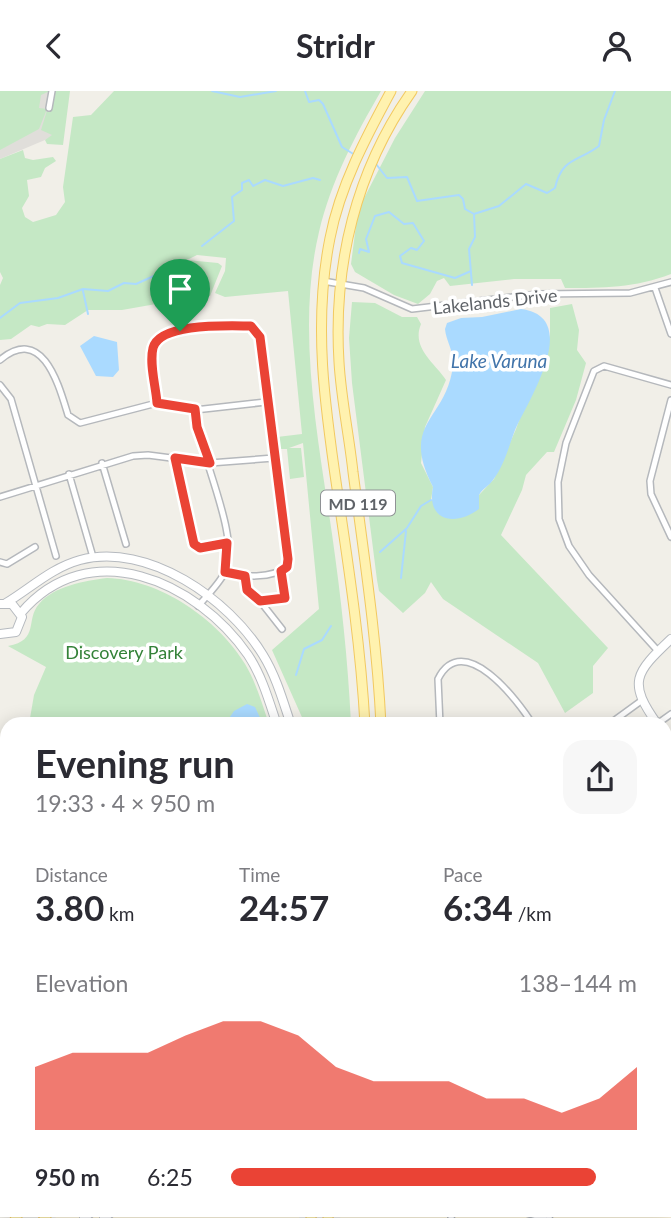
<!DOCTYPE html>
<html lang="en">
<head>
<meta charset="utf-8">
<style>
  body { margin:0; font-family:Lato,sans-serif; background:#f7f7f7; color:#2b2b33; height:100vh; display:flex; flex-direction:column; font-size:26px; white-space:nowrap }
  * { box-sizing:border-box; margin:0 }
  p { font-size:23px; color:#7c7c81 }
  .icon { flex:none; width:38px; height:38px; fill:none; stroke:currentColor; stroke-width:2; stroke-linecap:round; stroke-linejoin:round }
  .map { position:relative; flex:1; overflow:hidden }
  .side { position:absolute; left:0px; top:626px; width:672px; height:500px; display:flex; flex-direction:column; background:#fff; border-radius:21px 21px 0 0; box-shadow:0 4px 18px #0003 }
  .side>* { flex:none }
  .pin { position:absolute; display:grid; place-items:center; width:60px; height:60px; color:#fff; margin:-72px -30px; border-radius:50% 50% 50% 0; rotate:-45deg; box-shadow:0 0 7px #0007 }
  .pin .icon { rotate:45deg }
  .round { display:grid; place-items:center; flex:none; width:74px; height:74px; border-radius:21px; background:#f7f7f7 }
  .head { display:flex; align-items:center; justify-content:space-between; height:119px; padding:0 35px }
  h1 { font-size:38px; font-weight:700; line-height:52px }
  .figures { display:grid; grid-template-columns:repeat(3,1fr); gap:10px; height:119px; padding:7px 35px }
  .figures div { display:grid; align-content:center }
  .figures b { font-size:35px; font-weight:700 }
  .figures small { font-size:19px; font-weight:400 }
  .figures p { font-size:19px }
  .chart { height:196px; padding:14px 35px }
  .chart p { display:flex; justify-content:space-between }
  .chart svg { width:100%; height:126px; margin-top:7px; fill:#ea4335; opacity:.7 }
  ul { padding:0 35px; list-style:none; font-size:23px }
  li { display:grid; grid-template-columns:112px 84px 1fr; align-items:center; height:52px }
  li i { height:18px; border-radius:9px; background:#ea4335 }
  header { display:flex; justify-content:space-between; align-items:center; height:91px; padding:0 35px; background:#fff; font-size:32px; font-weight:700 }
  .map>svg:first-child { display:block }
  .commercial { fill:#fef7e0 }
  .industrial { fill:#e0deda }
  .green { fill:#c5e8c5 }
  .water { fill:#aadaff }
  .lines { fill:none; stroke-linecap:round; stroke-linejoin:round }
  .stream { stroke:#aadaff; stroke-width:2 }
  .street-casing { stroke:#b5b8bc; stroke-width:8 }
  .secondary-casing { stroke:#b6babf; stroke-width:10 }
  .primary-casing { stroke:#f2c960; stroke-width:11 }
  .street { stroke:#fff; stroke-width:5 }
  .secondary { stroke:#fff; stroke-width:8 }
  .primary { stroke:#fff2af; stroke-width:9 }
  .route-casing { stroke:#fff; stroke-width:14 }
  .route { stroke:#ea4335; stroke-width:9 }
  .labels { text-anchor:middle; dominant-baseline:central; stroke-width:7; stroke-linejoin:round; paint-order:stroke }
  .shield { fill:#fff; stroke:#8f9295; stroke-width:2 }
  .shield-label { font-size:16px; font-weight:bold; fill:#5f6368 }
  .street-label { font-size:18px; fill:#5f6368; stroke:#fff }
  .park-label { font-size:18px; fill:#348238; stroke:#fff }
  .water-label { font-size:19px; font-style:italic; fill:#4174aa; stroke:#fff }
</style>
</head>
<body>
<header><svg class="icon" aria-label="back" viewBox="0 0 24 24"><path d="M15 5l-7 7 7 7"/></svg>Stridr<svg class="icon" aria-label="person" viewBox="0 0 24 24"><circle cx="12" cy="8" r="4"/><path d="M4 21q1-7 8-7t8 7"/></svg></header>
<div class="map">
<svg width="671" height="1127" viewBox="0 0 671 1127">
  <rect width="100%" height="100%" fill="#f1efe8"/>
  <!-- commercial -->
  <path class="commercial" d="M665 740 671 750V1049L665 1039Z
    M7 915V1058L0 1048V920Z
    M665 1093 671 1103V1127H340L342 1120H665Z
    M51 1120H300L299 1127H56Z"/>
  <!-- industrial -->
  <path class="industrial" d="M0 0H60L52 46 0 68Z"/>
  <!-- green -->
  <path class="green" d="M0 0H50L41 4 39 17 47 18 39 38 0 59Z
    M53 0H70L63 54 47 53 45 49 52 44 41 39Z
    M114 0H381C355 45 331 90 319 141 296 237 318 347 332 443 341 506 348 569 351 633H305L272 559 319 518 303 352 289 357H301L304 386 290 388 287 358H279L277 346 302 343 288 200 225 206 215 202 225 180 226 167 197 164 187 169 218 172 222 175 210 205 170 215 156 213 122 219H88L65 234 47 233 39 236 31 234 11 248 0 249V194L3 187 0 181V68L23 59 25 67 33 69 53 66 56 70 45 77 41 86 27 89 29 105 22 117 25 126 33 131 56 124 65 111 63 96 73 26 91 24Z
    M425 0H671V183C635 197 603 197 565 197L561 188H514L450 195 444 187 437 190 430 203 418 213 394 204 355 181 351 173 358 119 395 47Z
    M352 211 375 212 402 226H417L421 233C411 257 435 272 446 289L425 336 421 372 433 396 431 409 479 404 494 388 516 338 550 244V217L572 213 579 239 577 259 586 272 576 309 554 361H547L526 384 522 399 501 444 608 557 593 575V602L565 622 538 572 443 508 431 491 425 502 403 522 379 500 377 489 352 292 349 247Z
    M107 487C159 488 218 528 245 573 256 591 262 613 269 633H29L34 604 46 576 8 555C40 549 25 529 39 513 54 495 84 490 107 487Z"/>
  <!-- water -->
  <path class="water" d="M521 218C583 226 528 310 515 339 509 355 504 375 493 389 489 395 483 397 479 404V418C455 436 426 430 433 396 399 330 447 330 453 274 454 260 446 250 445 238L447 232 461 227 482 226Z
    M94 245 117 251 119 279 113 286 96 285 80 255Z
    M247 613 255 616 263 633H225L234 620Z"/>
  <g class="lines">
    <!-- stream -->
    <path class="stream" d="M212 0 240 6 276 0
      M305 0 309 11 319 9 323 13 342 56 355 64
      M376 73 387 87 407 86 417 110 459 104 463 108 465 118 474 123 499 115 526 93 547 102 555 97C562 66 578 71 599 55L604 29 615 0
      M202 155 234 130 232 106 242 99V92L249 89 253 95 265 89 283 95 313 87 320 89
      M359 162 360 158 369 161 366 148 375 125 389 121 404 133 413 132 424 150 417 159 411 157 400 165 402 172 455 187 471 180
      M472 194 469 158 475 146 474 123
      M83 200 88 223
      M0 227 20 212 58 207 83 198 108 200 124 192 136 193 156 184 176 185 183 179
      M380 461 407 437 421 415 431 409
      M401 487 406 440
      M296 584 304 558 322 549 331 535"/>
    <!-- street casing -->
    <g class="street-casing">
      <path id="street" d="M49 17 52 0
        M323 190 364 197 412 218 538 203 630 202 671 191
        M655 197 671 243
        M0 269C43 233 59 295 68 324L80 332 157 312 195 319 266 311
        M0 294 11 308 56 465
        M671 309 650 390 651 403 671 446
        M157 312C156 296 147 267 155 252 164 236 247 228 259 241L287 476C273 487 241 487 225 481
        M195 319C196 358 242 445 225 481 219 493 207 505 198 515
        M175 367 194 453 199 457 227 452
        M102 372 126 453
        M69 383 93 466
        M0 406 133 365 148 364 210 372 274 367
        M0 471 7 473 35 456
        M245 485 247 499 260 510 285 507 281 480
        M260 510 282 538
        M658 560 589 484 569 455 559 428 558 391 566 352 594 280 604 275 671 294
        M657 633 671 623
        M440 634 438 588C463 538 518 609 533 634
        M608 634 641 610
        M665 799 671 796
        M665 853 671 863
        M665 972 671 968
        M519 1120 544 1127
        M451 1127 453 1120
        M549 1127 551 1120"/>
    </g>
    <!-- secondary casing -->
    <g class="secondary-casing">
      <path id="secondary" d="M6 512C31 497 51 477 80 469 148 451 229 508 263 564 276 585 283 610 291 634
        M0 513H12L22 526 16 541 0 543
        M21 522C89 442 197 490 248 564 262 585 269 610 277 634
        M658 634C627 591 635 582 671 548
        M665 644 671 652
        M0 821 7 831
        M0 845 7 855
        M3 891 7 877
        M0 910 7 904
        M665 1050 671 1060
        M665 1072 671 1081
        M84 1127 93 1120
        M104 1127 113 1120"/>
    </g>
    <!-- primary casing -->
    <g class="primary-casing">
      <path id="primary" d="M365 634C361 559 350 485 339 411 326 323 312 236 330 147 340 95 366 46 391 0
        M381 634C377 549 364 465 353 381 349 344 341 307 339 271 333 174 356 79 412 0
        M0 1073 7 1082
        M0 1103 7 1113
        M12 1120 17 1127
        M40 1120 46 1127
        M311 1127 312 1120
        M328 1127 329 1120"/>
    </g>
    <!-- street -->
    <use href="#street" class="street"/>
    <!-- secondary -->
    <use href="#secondary" class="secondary"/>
    <!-- primary -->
    <use href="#primary" class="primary"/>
  </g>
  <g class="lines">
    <!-- route casing -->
    <g class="route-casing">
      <path id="route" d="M251 235 260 246 288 468 287 476 281 480 285 507 260 510 247 499 245 485 225 481 227 452 200 457 194 453 175 367 210 372 197 336 195 318 157 312C156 296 149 273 153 257 160 231 230 235 251 235Z"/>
    </g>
    <!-- route -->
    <use href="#route" class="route"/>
  </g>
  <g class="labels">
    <!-- shield labels -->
    <rect class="shield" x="321" y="399.5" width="74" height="25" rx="5"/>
    <g class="shield-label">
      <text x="358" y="412">MD 119</text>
    </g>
    <!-- street labels -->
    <g class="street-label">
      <text transform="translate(495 210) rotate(-6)">Lakelands Drive</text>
    </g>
    <!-- park labels -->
    <g class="park-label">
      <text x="124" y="561">Discovery Park</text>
    </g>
    <!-- water labels -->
    <g class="water-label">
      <text x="499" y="269">Lake Varuna</text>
    </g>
  </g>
</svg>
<div class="pin" style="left:180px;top:240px;background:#1e9e55"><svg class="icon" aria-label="arrive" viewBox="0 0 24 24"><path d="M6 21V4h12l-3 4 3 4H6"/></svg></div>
<section class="side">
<div class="head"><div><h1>Evening run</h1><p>19:33 · 4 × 950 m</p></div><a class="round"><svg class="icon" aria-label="share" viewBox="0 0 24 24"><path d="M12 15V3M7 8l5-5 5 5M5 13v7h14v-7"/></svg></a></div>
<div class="figures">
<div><p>Distance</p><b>3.80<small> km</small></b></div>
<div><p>Time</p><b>24:57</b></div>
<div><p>Pace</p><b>6:34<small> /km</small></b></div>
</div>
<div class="chart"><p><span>Elevation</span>138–144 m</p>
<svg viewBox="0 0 160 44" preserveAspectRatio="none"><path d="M0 44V22L10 17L20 17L30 17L40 11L50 6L60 6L70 11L80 22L90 27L100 27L110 27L120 33L130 33L140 38L150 33L160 22V44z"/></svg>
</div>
<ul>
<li><b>950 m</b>6:25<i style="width:90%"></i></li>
</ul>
</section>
</div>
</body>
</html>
